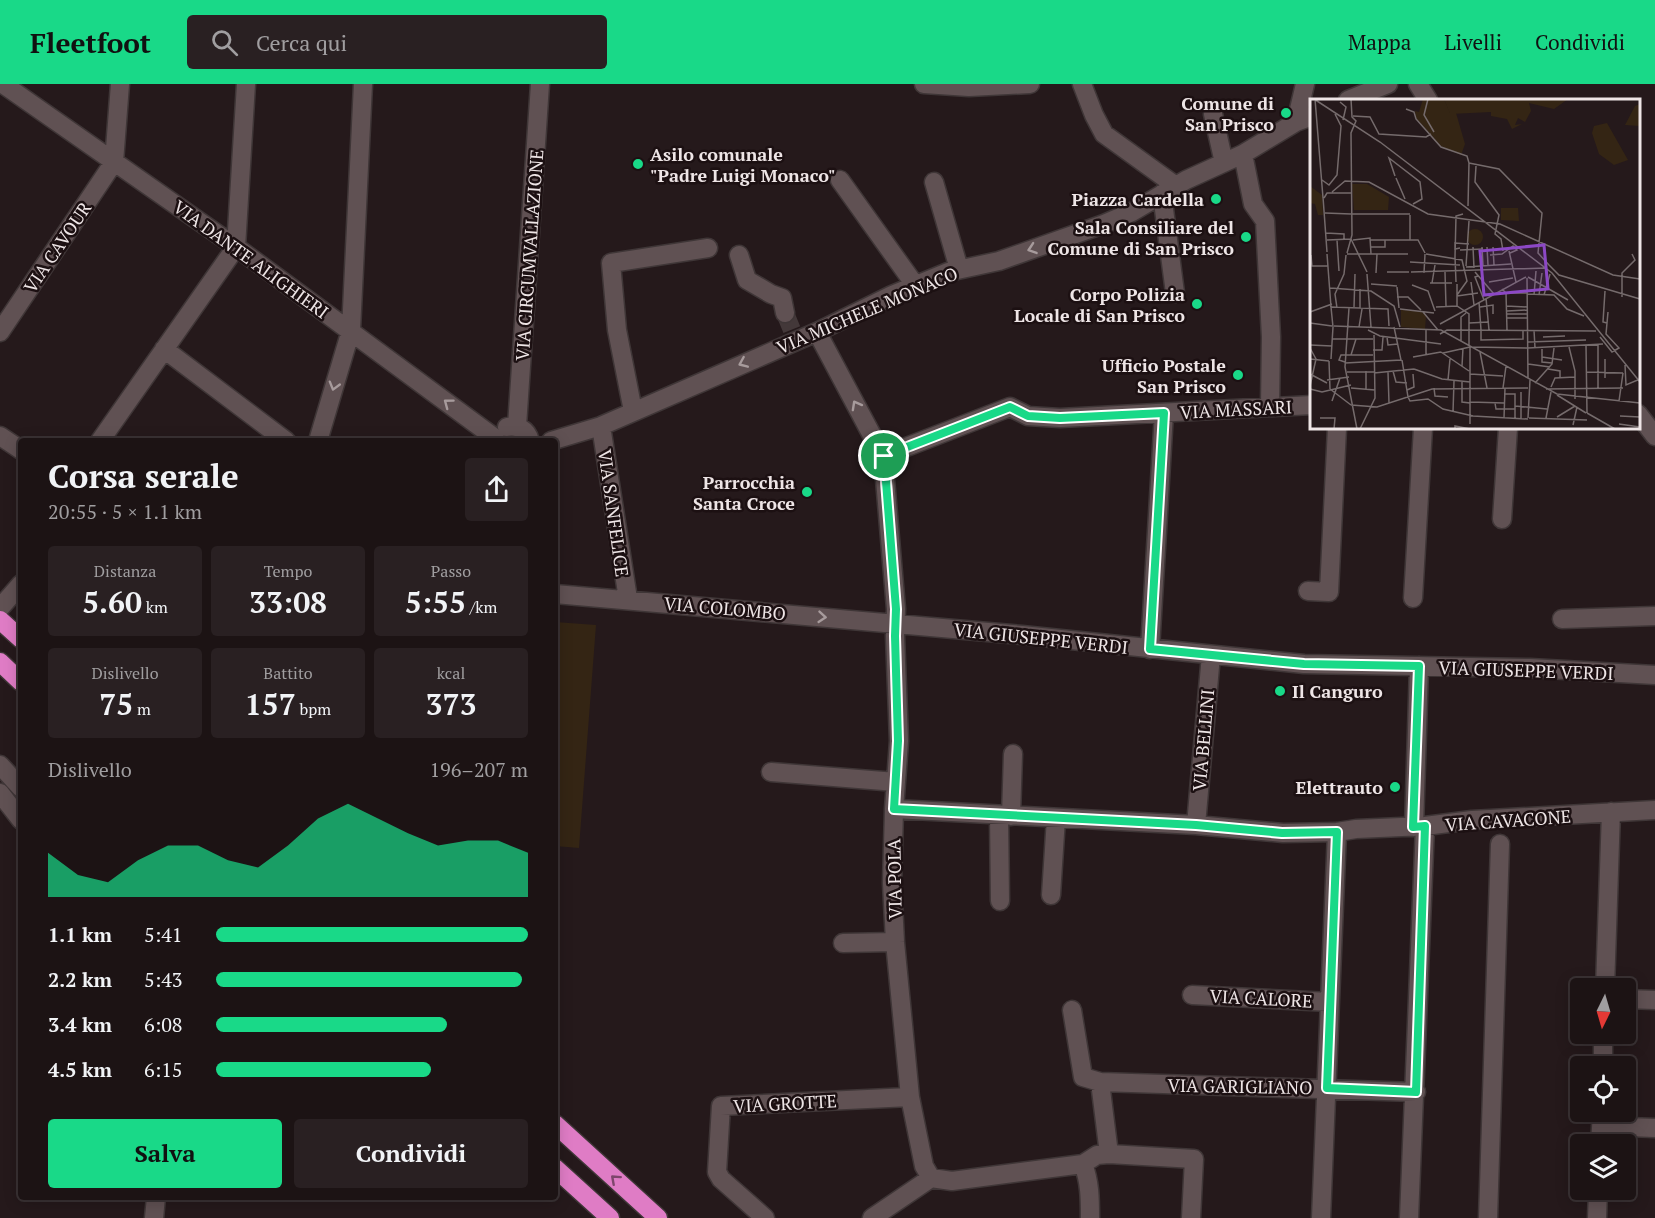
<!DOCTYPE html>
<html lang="it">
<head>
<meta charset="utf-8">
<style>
  body { margin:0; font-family:"PT Serif",serif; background:#292022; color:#f1f3f6; height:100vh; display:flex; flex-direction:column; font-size:22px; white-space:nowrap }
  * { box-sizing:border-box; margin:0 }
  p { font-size:20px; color:#a09ea0 }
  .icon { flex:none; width:33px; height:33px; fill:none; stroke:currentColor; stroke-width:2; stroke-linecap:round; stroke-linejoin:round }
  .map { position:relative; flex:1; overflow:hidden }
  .drawer { position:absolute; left:18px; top:354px; width:540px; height:762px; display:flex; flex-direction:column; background:#1c1314; border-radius:6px; box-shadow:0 3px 15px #0003,0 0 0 2px #3a3234 }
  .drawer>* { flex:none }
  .needle { width:39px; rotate:185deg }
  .buttons { position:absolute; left:1570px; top:894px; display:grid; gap:12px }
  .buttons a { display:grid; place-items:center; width:66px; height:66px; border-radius:6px; background:#1c1314; box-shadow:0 3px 15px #0003,0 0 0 2px #3a3234; font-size:30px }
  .pin { position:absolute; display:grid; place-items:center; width:51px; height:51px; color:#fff; margin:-26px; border:3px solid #fff; border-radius:50%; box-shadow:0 2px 6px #0007 }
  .round { display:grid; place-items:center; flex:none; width:63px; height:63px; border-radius:6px; background:#292022 }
  .overview { display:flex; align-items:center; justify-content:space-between; height:102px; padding:0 30px }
  h1 { font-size:33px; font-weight:800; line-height:45px }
  .metrics { display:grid; grid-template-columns:repeat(3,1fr); gap:9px; height:102px; padding:6px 30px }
  .metrics div { display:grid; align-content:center; border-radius:6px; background:#292022; text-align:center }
  .metrics b { font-size:30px; font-weight:800 }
  .metrics small { font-size:16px; font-weight:400 }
  .metrics p { font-size:16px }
  .chart { height:168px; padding:12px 30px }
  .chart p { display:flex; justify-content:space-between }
  .chart svg { width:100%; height:108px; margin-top:6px; fill:#19d988; opacity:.7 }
  .action { display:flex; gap:12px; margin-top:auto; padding:12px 30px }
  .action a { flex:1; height:69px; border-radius:6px; background:#19d988; color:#111; font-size:24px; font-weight:800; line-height:69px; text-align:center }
  .action a+a { background:#292022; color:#f1f3f6 }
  ul { padding:0 30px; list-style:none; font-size:20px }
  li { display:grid; grid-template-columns:96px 72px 1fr; align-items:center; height:45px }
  li i { height:15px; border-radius:8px; background:#19d988 }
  header { display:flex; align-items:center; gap:36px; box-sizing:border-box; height:84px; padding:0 30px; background:#19d988; color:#111 }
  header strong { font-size:28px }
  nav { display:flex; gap:33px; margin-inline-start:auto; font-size:21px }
  .search { width:420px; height:54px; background:#292022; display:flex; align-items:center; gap:15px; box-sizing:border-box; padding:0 21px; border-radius:6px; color:#a09ea0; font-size:22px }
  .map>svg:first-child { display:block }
  .garden { fill:#342514 }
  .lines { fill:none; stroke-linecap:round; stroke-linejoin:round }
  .minor-tunnel { stroke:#433839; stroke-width:18; stroke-dasharray:18 9; stroke-linecap:butt }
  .minor-casing { stroke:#3f3637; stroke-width:21 }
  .highway-casing { stroke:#3f3637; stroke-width:21 }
  .minor { stroke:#605153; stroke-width:18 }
  .highway { stroke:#df7cc5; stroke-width:18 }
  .oneway { stroke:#a79b9c }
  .oneway2 { stroke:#7e466c }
  .route-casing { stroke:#fff; stroke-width:12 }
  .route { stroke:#19d988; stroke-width:8 }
  .poi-dot { fill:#19d988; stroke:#1c1012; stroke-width:2 }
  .labels { text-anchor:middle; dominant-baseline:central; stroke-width:5; stroke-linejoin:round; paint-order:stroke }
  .poi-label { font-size:18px; font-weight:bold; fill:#eee5e6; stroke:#1c1012; text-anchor:end }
  .street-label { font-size:18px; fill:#eee5e6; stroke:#1c1012 }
  .inset-road { fill:none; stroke:#756b6c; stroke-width:1.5 }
  .view { fill:#8c48c5; fill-opacity:0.15; stroke:#8c48c5; stroke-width:3 }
  .inset-edge { fill:none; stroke:#eee5e6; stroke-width:3 }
</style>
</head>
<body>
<header>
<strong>Fleetfoot</strong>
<div class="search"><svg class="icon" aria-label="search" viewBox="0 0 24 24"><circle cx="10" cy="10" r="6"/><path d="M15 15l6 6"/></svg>Cerca qui</div>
<nav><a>Mappa</a><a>Livelli</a><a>Condividi</a></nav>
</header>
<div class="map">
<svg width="1655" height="1134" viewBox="0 0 1655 1134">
  <rect width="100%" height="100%" fill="#25191b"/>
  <!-- garden -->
  <path class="garden" d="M555 538 596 541 579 764 555 762Z"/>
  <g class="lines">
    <!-- minor-tunnel -->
    <path class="minor-tunnel" d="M785 229 796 256"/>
    <!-- minor casing -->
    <g class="minor-casing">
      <path id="minor" d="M3 0 236 163 495 354
        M924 0 969 3 1030 0
        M1082 0 1094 31 1104 50 1176 102
        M1418 0 1428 16
        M1348 16 1388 0
        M1213 30 1224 79
        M1296 38 1305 0
        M1243 70 1253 120 1265 137 1271 253 1270 323
        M840 96 915 201
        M934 98 959 185
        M1162 110 1175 209
        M739 171 747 196 771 210 782 214 785 229
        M0 248 114 78 120 0
        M817 248 883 372 896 525 895 552 899 657 894 725 892 799 895 858 910 1013 924 1082 931 1094 952 1097 1083 1080 1097 1071 1109 1070 1100 998 1416 1008
        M164 265 286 357
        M633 327 617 246 611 179 708 164
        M1638 330 1655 352
        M517 342 540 0
        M601 342 628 515
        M507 343C518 341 527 345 530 357
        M0 352 21 366
        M100 357 236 163 246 0
        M318 357 351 246 363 0
        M551 357 601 342 817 248 892 211 948 188 999 177 1104 140 1132 128 1186 96 1243 70 1296 38 1312 32
        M883 372 1010 323 1028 332 1060 334 1312 321
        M1502 435 1508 344
        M1308 507 1329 508 1337 344
        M555 510 1022 551 1304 580 1530 584 1655 591
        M1413 514 1423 344
        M0 524 21 500
        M1562 535 1655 532
        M1150 565 1164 329
        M0 681 21 704
        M771 688 896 698
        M0 709 21 736
        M894 725 1196 741 1283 749 1337 748 1356 745 1425 742 1472 736 1655 726
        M999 731 1000 817
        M1011 732 1013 670
        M1196 741 1211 571
        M1414 743 1419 582
        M1051 811 1056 734
        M843 859 895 858
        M1605 904 1611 728
        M1192 911 1330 918
        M1626 915 1655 916
        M1072 926 1083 993 1100 998
        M1603 982V950
        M1601 1042 1655 1044
        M1600 1060 1602 1028
        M1109 1070 1194 1075 1191 1134
        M1083 1080C1090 1098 1090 1115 1090 1134
        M154 1134 156 1113
        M765 1134 721 1095 717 1088 721 1022 910 1013
        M872 1134 931 1094
        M1321 1134 1337 748
        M1409 1134 1425 742
        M1488 1134 1500 760
        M1597 1134 1598 1106"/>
    </g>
    <!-- highway casing -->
    <g class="highway-casing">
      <path id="highway" d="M0 536 21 555
        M0 578 21 598
        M555 1040 658 1134
        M555 1084 610 1134"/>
    </g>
    <!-- minor -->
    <use href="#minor" class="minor"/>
    <!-- highway -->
    <use href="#highway" class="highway"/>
  </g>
  <!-- one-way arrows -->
  <defs><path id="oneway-chevron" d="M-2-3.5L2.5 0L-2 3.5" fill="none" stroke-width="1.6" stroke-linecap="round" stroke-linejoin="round" transform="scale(1.5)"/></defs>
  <g class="oneway">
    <use href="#oneway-chevron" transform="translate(1032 165) rotate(161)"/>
    <use href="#oneway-chevron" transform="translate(743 279) rotate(157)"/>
    <use href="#oneway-chevron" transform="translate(334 302) rotate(106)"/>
    <use href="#oneway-chevron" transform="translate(448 319) rotate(-143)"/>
    <use href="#oneway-chevron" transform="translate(856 321) rotate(-119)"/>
    <use href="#oneway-chevron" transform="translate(822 533) rotate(5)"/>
  </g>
  <use class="oneway2" href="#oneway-chevron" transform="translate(615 1095) rotate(-138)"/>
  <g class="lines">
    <!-- route casing -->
    <g class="route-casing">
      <path id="route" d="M1010 323 1028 332 1060 334 1164 329 1150 565 1304 580 1419 582 1413 743 1425 742 1416 1008 1327 1004 1337 748 1282 749 1196 741 894 725 898 657 895 552 896 525 884 372Z"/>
    </g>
    <!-- route -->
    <use href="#route" class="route"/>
  </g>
  <!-- markers -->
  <g class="poi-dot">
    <circle cx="1286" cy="29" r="6"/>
    <circle cx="638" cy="80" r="6"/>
    <circle cx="1216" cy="115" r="6"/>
    <circle cx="1246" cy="153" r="6"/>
    <circle cx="1197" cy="220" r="6"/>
    <circle cx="1238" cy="291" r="6"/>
    <circle cx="807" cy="408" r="6"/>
    <circle cx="1280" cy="607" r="6"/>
    <circle cx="1395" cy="703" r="6"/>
  </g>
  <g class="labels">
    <!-- poi labels -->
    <g class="poi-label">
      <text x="1274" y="19">Comune di<tspan x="1274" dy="21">San Prisco</tspan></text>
      <text x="650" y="70" text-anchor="start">Asilo comunale<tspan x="650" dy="21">"Padre Luigi Monaco"</tspan></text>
      <text x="1204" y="115">Piazza Cardella</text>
      <text x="1234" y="143">Sala Consiliare del<tspan x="1234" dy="21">Comune di San Prisco</tspan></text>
      <text x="1185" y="210">Corpo Polizia<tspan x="1185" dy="21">Locale di San Prisco</tspan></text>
      <text x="1226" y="281">Ufficio Postale<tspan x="1226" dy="21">San Prisco</tspan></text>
      <text x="795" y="398">Parrocchia<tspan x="795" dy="21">Santa Croce</tspan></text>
      <text x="1292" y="607" text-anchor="start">Il Canguro</text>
      <text x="1383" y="703">Elettrauto</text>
    </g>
    <!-- street labels -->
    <g class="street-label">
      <text transform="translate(57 163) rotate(-56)">VIA CAVOUR</text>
      <text transform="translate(529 171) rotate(-86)">VIA CIRCUMVALLAZIONE</text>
      <text transform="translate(251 175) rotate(36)">VIA DANTE ALIGHIERI</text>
      <text transform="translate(867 226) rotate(-23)">VIA MICHELE MONACO</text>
      <text transform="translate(1236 325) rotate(-3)">VIA MASSARI</text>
      <text transform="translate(614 429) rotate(82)">VIA SANFELICE</text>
      <text transform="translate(725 524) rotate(5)">VIA COLOMBO</text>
      <text transform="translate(1041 554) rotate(6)">VIA GIUSEPPE VERDI</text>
      <text transform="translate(1526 586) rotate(2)">VIA GIUSEPPE VERDI</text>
      <text transform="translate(1203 656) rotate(-85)">VIA BELLINI</text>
      <text transform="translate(1508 736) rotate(-4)">VIA CAVACONE</text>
      <text transform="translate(894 795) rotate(-91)">VIA POLA</text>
      <text transform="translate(1261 914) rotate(3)">VIA CALORE</text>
      <text transform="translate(1240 1002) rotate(1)">VIA GARIGLIANO</text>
      <text transform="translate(785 1019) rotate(-3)">VIA GROTTE</text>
    </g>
  </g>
  <!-- overview -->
  <g transform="translate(1310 15)">
    <rect width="330" height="330" fill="#25191b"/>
    <path d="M134 0H258L244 10 219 4 221 12 215 23 208 19 205 26 212 25 202 30 197 20 181 17V13L140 15ZM297 24 318 61 304 66 289 55 282 34 284 27ZM0 87 12 96 13 116H8L5 105 0 104Z" fill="#342514"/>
    <path d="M330 5V27L315 26 325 7Z" fill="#342514"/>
    <path d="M42 85H57L79 98 78 111H44ZM191 109H208L209 122 191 121Z" fill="#342514"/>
    <path d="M113 0H134L140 14H146L155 45 151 56 131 47 106 19 105 12 109 13ZM91 211 111 212 116 217 115 230 91 228Z" fill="#342514"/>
    <path d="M157 138a8 8 0 1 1 16 0a8 8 0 1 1-16 0Z" fill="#342514"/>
    <path class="inset-road" d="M4 0 70 43 242 174 330 283M5 0 13 99M118 0 114 16 124 33M30 3 36 8 33 21M96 10 104 13 106 20 131 48 157 57 159 64M43 17 60 18 69 35 116 38 121 35M159 64 189 70 232 114 228 154 239 166M166 67 165 83 189 116 185 135 191 140 193 152M85 77 79 59 110 83 112 100 103 105M86 79 95 100M12 81 19 86 27 76 31 27 25 15M22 93 35 82 59 83 118 115 190 125 303 176 330 180M13 98 17 153M14 99 17 94H42M158 107 159 64M15 114 41 115M42 115H100M100 116V141M16 134 34 135V140M41 140 57 173M17 141 41 140M27 141 29 172M43 141 60 139 61 155M60 141H100M100 141H108L115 154M61 148H75V141M163 148 164 169M172 148 173 167M177 148 178 166M183 148 184 166M150 149 145 150V144L159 145M150 151 173 150M199 152 206 183M37 154 42 136 41 34 46 22 42 18 41 0M17 155 21 208M37 155H98M116 155 152 161 157 182 147 196M1 156 2 167H18M180 156 192 155 203 147 207 151 200 154M145 158 146 183M145 158 146 117 153 115M100 163 150 166M239 166 249 176 330 200M156 167 159 122M156 168 201 165M77 173H99M101 173 237 169M135 173 136 207M165 173 184 195M66 174 67 155M114 174 115 155M57 175 61 228M168 177 165 178 174 201M218 178 258 201M217 179 218 279M161 183 164 206M179 183 203 179M120 184H142M122 184 125 166M61 185 87 187M147 185V207M102 186 118 192 125 212M87 188 89 209M20 189 61 192 84 207 90 228M192 190 196 194 197 231M295 192 293 223 297 224M196 194H217M217 195 244 196 257 210 274 217M224 196 226 172M229 196 232 174M234 196 240 175M147 197 168 194M87 198H98L111 211M312 198V174L325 161 322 155M176 199 179 231M169 203 171 231M196 207 217 208M44 208 45 175M126 208 147 207 159 215V247M170 208 183 206V215M27 209 25 195 34 175 36 156M39 209 35 268 47 330M50 209V190M90 210 124 214M197 212 217 211M0 213 22 205M113 213 128 231M197 215H217M197 219H217M0 224 22 227M159 224 179 223M130 225 216 178M24 227 131 231 247 295 330 304M23 228 21 208 78 210 79 227M49 228 52 210M116 230V255M58 231 70 237 131 245M171 231V241L213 240V231M224 231 225 249M130 235 137 231 286 232M77 238 78 246 88 245M233 238 255 237M290 238 302 253 309 249 296 235 298 213M22 240H63M151 242V218L156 214M218 243 276 241M0 246 22 247M276 246 277 314M160 248V325M162 248 218 249M259 248 265 272V300M0 249 6 260 0 287M218 249 293 245M232 250V263L242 264M63 251H72L73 238M131 253 159 272M170 253 177 289M133 254 160 248M41 256H63M103 258 131 253M232 258 252 261M0 260 19 262M21 260 23 228M295 260V279M92 261 98 298M19 262 20 290M35 263 29 261 31 256H41L46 240M35 264 91 261 84 228M218 265 240 268M315 266 316 286 330 280M152 267 153 249M104 270 132 280 160 283M238 270 250 272V278M56 272V291M83 272 86 283 97 284M37 273H64M78 273 79 304M277 273 313 274M64 274 104 270M0 275 17 284M160 275 193 277M17 281 39 278M138 281 140 260M152 283V303L160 304M225 284 242 265 244 249M241 288 245 279 265 278M41 289 65 291M124 289 125 297 138 298M193 289 196 267M288 289V245M0 290 12 293 41 286M20 290 41 306M236 290 313 289M97 291 104 288 103 275M194 295H205V320M247 296 276 314M98 298 100 302 118 300 133 310 163 317 218 320M22 302 30 279M309 302 313 274M160 303 194 304M185 304 186 310H205M41 306 67 308 122 290 218 289M205 307 237 310M143 313 144 282M277 314 305 330M310 317 330 318M247 318 265 307M10 319H25L24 330M194 319 195 289M218 319 220 281M219 319 277 321M236 319 241 293M211 320V293M309 325 330 328M263 326 267 308M50 330 65 299 64 236M145 330V327L160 330"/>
    <path class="view" d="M234 146 238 190 174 196 170 152Z"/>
    <rect width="330" height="330" class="inset-edge"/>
  </g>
</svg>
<div class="buttons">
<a><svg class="needle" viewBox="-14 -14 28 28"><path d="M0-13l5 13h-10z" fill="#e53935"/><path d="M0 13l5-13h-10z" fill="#a09ea0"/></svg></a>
<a><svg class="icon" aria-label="locate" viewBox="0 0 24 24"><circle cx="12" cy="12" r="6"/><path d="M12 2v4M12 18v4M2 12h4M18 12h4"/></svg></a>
<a><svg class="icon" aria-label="layers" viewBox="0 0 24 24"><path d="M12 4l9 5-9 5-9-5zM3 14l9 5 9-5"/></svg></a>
</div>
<div class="pin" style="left:884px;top:372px;background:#1e9e55"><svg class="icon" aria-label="arrive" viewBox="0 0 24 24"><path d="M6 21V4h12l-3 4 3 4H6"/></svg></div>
<section class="drawer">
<div class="overview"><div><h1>Corsa serale</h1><p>20:55 · 5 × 1.1 km</p></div><a class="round"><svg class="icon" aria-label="share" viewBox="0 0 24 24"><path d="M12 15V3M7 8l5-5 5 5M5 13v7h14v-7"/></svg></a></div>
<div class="metrics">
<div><p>Distanza</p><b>5.60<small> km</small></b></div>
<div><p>Tempo</p><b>33:08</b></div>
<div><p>Passo</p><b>5:55<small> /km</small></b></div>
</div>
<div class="metrics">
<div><p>Dislivello</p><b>75<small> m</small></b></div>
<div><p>Battito</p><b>157<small> bpm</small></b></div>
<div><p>kcal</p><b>373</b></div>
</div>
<div class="chart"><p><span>Dislivello</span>196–207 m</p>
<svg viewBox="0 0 160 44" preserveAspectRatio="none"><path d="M0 44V26L10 35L20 38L30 29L40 23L50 23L60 29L70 32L80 23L90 12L100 6L110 12L120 18L130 23L140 21L150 21L160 26V44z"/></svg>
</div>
<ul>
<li><b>1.1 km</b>5:41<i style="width:100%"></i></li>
<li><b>2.2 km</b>5:43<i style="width:98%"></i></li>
<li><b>3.4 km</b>6:08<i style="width:74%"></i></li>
<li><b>4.5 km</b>6:15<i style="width:69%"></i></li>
</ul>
<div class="action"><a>Salva</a><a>Condividi</a></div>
</section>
</div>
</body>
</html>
